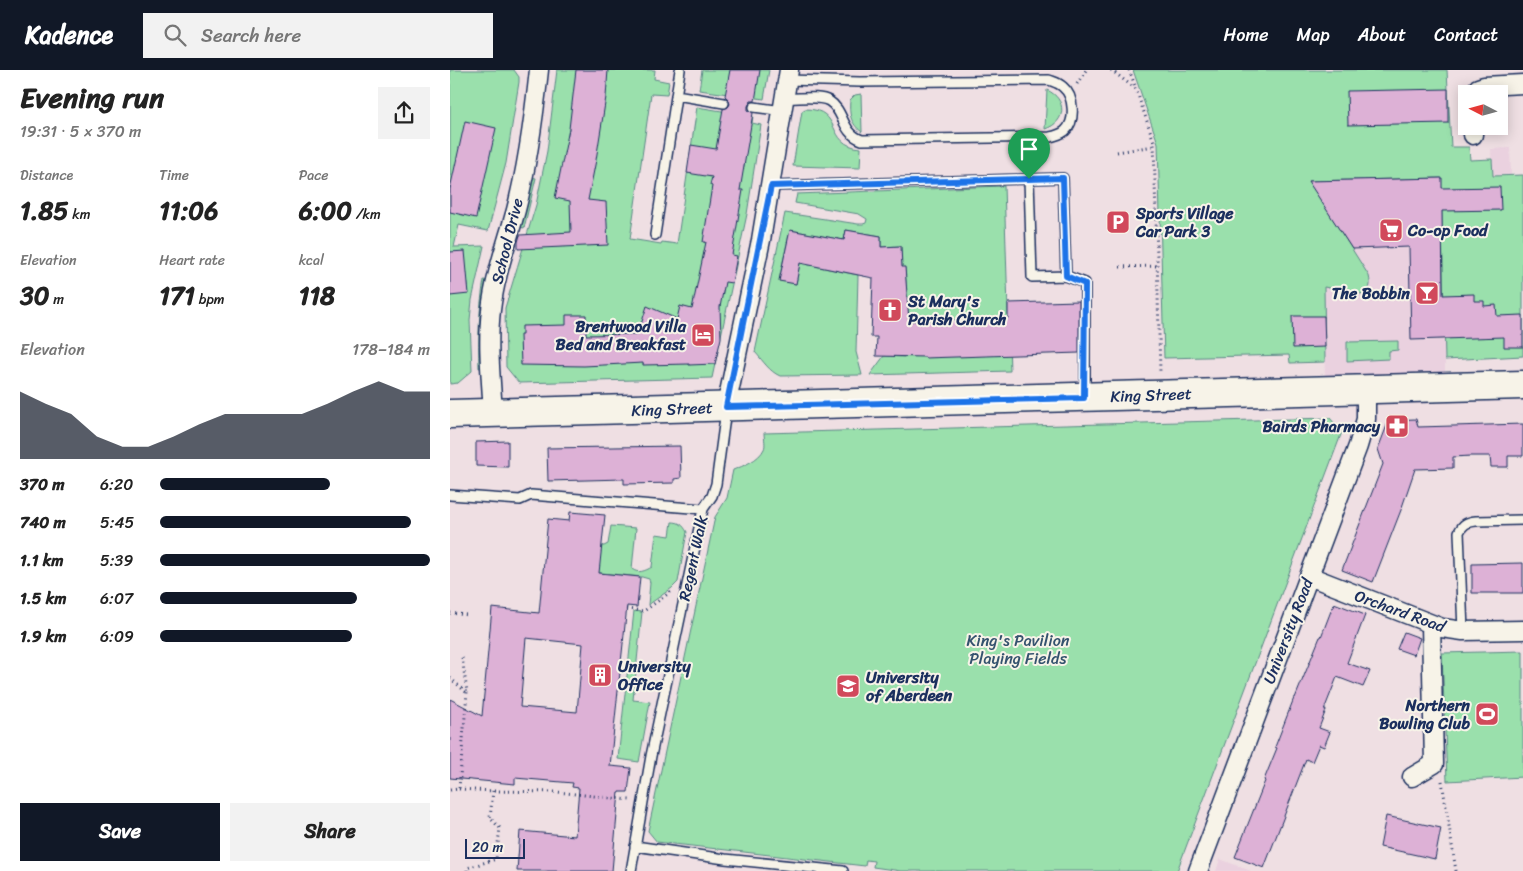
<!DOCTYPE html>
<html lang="en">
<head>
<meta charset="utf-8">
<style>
  body { margin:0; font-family:Sriracha,sans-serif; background:#f2f2f2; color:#222; height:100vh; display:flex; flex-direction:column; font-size:19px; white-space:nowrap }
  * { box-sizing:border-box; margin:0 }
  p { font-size:16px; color:#767676 }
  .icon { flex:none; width:28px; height:28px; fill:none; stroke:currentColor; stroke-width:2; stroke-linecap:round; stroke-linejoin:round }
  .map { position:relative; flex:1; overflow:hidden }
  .details { display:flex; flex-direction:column; background:#fff; width:450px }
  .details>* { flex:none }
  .needle { width:32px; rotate:276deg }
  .controls { position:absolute; left:1008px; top:15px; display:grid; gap:10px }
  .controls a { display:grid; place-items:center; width:50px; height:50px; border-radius:0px; background:#fff; box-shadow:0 2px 12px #0003; font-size:25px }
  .scale { position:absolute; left:15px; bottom:12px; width:60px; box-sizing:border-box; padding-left:5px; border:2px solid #1b2f5e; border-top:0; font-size:14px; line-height:18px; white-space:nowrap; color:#1b2f5e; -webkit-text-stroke:4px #f7f3e8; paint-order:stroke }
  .pin { position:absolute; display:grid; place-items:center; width:42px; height:42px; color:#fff; margin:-51px -21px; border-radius:50% 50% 50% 0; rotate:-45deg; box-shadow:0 0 5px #0007 }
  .pin .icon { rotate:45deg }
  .round { display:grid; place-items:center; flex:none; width:52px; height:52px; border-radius:0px; background:#f2f2f2 }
  .overview { display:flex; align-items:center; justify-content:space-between; height:85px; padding:0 20px }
  h1 { font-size:28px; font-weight:700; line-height:38px }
  .metrics { display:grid; grid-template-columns:repeat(3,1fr); gap:8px; height:85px; padding:5px 20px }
  .metrics div { display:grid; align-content:center }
  .metrics b { font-size:25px; font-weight:700 }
  .metrics small { font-size:14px; font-weight:400 }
  .metrics p { font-size:14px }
  .chart { height:140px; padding:10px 20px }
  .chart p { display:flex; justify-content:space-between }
  .chart svg { width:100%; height:90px; margin-top:5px; fill:#111827; opacity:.7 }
  .cta { display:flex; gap:10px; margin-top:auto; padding:10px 20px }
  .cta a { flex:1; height:58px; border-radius:0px; background:#111827; color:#fff; font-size:20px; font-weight:700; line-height:58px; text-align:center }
  .cta a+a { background:#f2f2f2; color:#222 }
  ul { padding:0 20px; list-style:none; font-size:16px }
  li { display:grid; grid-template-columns:80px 60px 1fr; align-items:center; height:38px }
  li i { height:12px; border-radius:6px; background:#111827 }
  header { display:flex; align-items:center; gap:30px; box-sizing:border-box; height:70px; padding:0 25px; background:#111827; color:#fff }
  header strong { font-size:24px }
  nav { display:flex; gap:28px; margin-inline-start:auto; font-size:18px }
  .search { width:350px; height:45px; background:#f2f2f2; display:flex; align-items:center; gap:12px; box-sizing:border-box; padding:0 18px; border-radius:0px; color:#767676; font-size:19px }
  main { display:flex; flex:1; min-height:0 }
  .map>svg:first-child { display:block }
  .built { fill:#ead1df }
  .green { fill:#9ae0ac; stroke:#5a8885 }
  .building { fill:#ddb1d6; stroke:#1b2f5e; fill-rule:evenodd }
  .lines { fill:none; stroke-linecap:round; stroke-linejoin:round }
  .lane-casing { stroke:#1b2f5e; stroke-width:12 }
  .street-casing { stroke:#1b2f5e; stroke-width:21 }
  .primary-casing { stroke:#1b2f5e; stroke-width:31 }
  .path { stroke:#1b2f5e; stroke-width:3; stroke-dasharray:1 4; stroke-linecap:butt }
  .lane { stroke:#f7f3e8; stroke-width:9 }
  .street { stroke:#f7f3e8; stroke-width:18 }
  .primary { stroke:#f7f3e8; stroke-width:28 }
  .route-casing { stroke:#fff; stroke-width:10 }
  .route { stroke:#1a73e8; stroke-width:6 }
  .labels { text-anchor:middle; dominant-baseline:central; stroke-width:4; stroke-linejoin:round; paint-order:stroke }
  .poi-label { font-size:16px; font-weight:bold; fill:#1b2f5e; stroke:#f7f3e8; text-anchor:start }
  .street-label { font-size:16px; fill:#1b2f5e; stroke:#f7f3e8 }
  .park-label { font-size:16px; fill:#34526e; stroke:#f7f3e8 }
</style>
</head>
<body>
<header>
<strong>Kadence</strong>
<div class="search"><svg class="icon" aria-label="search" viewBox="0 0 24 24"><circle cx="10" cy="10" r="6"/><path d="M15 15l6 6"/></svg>Search here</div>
<nav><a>Home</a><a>Map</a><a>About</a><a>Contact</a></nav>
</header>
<main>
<section class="details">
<div class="overview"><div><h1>Evening run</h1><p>19:31 · 5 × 370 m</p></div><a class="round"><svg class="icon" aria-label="share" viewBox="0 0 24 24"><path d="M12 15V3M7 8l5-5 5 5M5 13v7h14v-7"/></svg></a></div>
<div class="metrics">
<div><p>Distance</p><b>1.85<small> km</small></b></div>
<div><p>Time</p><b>11:06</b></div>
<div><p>Pace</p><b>6:00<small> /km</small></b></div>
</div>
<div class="metrics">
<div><p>Elevation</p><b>30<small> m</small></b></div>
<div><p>Heart rate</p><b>171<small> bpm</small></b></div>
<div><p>kcal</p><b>118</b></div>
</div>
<div class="chart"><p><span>Elevation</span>178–184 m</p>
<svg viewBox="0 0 160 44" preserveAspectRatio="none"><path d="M0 44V11L10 17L20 22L30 33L40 38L50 38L60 33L70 27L80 22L90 22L100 22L110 22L120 17L130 11L140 6L150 11L160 11V44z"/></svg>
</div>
<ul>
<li><b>370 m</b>6:20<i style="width:63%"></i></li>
<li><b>740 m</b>5:45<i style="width:93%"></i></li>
<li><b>1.1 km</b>5:39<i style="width:100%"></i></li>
<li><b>1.5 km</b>6:07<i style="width:73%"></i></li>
<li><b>1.9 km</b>6:09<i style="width:71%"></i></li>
</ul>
<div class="cta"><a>Save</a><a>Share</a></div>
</section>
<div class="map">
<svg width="1073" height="801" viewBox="0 0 1073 801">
  <rect width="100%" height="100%" fill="#efdfe3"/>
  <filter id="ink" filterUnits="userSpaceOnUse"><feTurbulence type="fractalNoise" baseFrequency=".02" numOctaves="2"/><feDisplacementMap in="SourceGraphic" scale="10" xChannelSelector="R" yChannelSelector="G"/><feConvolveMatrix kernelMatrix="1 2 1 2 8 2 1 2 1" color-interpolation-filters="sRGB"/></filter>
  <g filter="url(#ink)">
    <!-- built -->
    <path class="built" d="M1060 78 1061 105 1042 106 1041 79Z
      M997 108 1014 289 995 290V315L875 318 873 180 858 111Z
      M770 789 801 801H802H766Z"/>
    <!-- green -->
    <path class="green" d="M0 0H64L69 7V12L56 93 38 161 9 155 4 177 34 176 22 230 20 250 22 301 8 313 0 314Z
      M107 0H205L204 9 219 12 217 25 201 24 180 169 211 174 212 172 227 174 247 37 303 46 302 53 311 55 297 144 262 308 69 313 56 297 55 238 86 135 97 81Z
      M252 0H319L314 29 249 20Z
      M683 0H997L1001 77H1019L1020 90 1042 89 1043 106 1073 105V286L995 290 991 108 859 111 919 206C921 215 921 221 911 224L874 217 875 292 840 293 839 285 714 288 708 73Z
      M597 20C617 29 617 52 595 59Z
      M411 24 412 62C400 53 399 44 400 30L405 25Z
      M355 39C394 39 374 75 411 78L410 98 343 96 352 41Z
      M81 107 86 108 74 158 70 157Z
      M554 116 560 301 420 305 434 286 454 287 460 267 455 198 452 197 450 176 431 177V166L396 160 394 170 340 160 329 210 346 214 350 193 408 205 406 282 412 305 330 306C319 301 314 292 305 282L335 143 408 154H413L416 153 417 149 409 144 345 133 347 124Z
      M34 210 38 211 33 297 29 298C28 268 29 239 34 210Z
      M948 271V280L939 281V289L897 291V272Z
      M880 348 892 362 727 801H451L423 797 424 791 416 790 415 796 207 772 198 761 265 447 277 428 283 400C293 396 309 390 314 379 316 375 314 368 314 363Z
      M222 452C230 452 233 455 237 462L228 512 222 518 198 535 200 513 199 509 192 507 141 502 140 475 154 476 158 474 161 456 186 458 182 499C188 504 195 501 202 497L206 464 220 466Z
      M184 541 192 542 183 630 200 632 189 692 168 689Z
      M1073 581V707L997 711 992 583Z"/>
    <!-- building -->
    <path class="building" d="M126 0H158L156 27 146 90 138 130 156 132 158 175 68 179V172L70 165 121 162 120 131 105 128 119 59Z
      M280 0H310L305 31H301L298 36V40L303 43 290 120H293L282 185 287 186 282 213 275 212 270 237 271 268 265 294 239 295V294L193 295V293L134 296 71 295 70 265H72V256L116 255V245H136V265L188 264 197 236 227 249 230 236 242 239 256 172H253L262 116 260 115 262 107 237 103 241 75 266 79 273 39 278 37 280 34 278 29 275 26Z
      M998 19V53L898 55 897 21Z
      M15 51 46 58 26 148 0 142V119Z
      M992 108V118L1050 117 1051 140 992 141 993 225 1024 224V231H1034V236L1046 235 1047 246 1073 245V277H1054V267L961 270 959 177 902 179 858 111Z
      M340 160 394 170 396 160 431 166V177L451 176 452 197H455L459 251 558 248V233L629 231V283L475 288V287L426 286 427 267H421L423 208 350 193 346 214 329 211Z
      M15 181 19 224 0 226V182Z
      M842 246H874L875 277 843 278Z
      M966 349 968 357 1073 354V386H1058V397H1041L1040 386H1021L1003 387V398L965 399 951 440 923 512 892 500 933 394 928 379 939 350Z
      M58 371V397L26 396V372Z
      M230 376 231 408 224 409V413L174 414V409L98 411 97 378Z
      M120 442 155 445 149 503 190 507 187 537 177 536 160 696 181 698 178 722H169L162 801H67L70 761 125 766 129 718 122 717 123 713 65 708V714L0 708V629L32 646 42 538 89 543 98 449 119 451ZM76 568 133 574 127 642 70 637Z
      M1073 493V523H1022V494Z
      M884 533 915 545 897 593 920 601 913 617 887 607 874 640H876L869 658 880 662 874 677 869 675 862 692 856 689 814 798 785 787 815 711 814 710 827 678 825 677 844 628H845L870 567H871Z
      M954 562 970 568 964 585 947 579Z
      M936 746 991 758 985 789 930 777Z"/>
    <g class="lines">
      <!-- lane casing -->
      <g class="lane-casing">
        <path id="lane" d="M226 25 274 33
          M335 28C347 29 369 25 379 31 395 41 391 63 412 70L600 67C605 66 611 64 615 61 626 51 624 26 613 17 609 13 604 12 599 10L410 12 338 10
          M304 37 333 41
          M321 116 613 108 616 206 582 207 579 109
          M205 165 230 0
          M616 206 635 213V325
          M0 425 70 430 81 425 253 439
          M1013 561 1009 462C1013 454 1017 452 1026 451L1073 450
          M185 776 275 789 393 801
          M181 801 201 686 253 439 262 426 266 414 276 340"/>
      </g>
      <!-- street casing -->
      <g class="street-casing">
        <path id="street" d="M1024 24 1028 18 1034 16 1073 14
          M1023 56V65
          M276 337 311 170 339 0
          M43 343C41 309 37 274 41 240 45 205 57 173 66 140 78 94 84 47 89 0
          M859 506 992 558 1013 561 1073 560
          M962 707 984 694 981 554
          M748 801 908 376 916 349V319"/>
      </g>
      <!-- primary casing -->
      <g class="primary-casing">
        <path id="primary" d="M0 344 1073 315"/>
      </g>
      <!-- path -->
      <path class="path" d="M661 0 686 19 704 72 710 302
        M679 0 686 18
        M627 14 636 0
        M667 82 704 76
        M670 197 707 196
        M176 539 194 541 222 521
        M0 543 16 545
        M0 608 16 622
        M992 711 1006 801
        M9 719 43 721 107 722 180 730
        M0 720 9 719 17 622 12 587
        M17 801V798L46 789 50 758 40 748 43 721"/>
      <!-- lane -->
      <use href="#lane" class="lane"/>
      <!-- street -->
      <use href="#street" class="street"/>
      <!-- primary -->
      <use href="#primary" class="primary"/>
    </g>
  </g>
  <g class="lines" filter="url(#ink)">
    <!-- route casing -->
    <g class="route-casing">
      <path id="route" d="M613 108 616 206 635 214 634 328 276 337 321 116Z"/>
    </g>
    <!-- route -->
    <use href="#route" class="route"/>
  </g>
  <!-- icons -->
  <defs>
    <g id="parking-square" transform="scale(1.25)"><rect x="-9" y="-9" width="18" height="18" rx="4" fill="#d1495b" stroke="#f7f3e8"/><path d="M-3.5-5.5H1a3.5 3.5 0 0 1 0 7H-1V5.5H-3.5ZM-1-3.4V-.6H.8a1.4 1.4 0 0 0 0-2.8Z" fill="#fff"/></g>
    <g id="supermarket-square" transform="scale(1.25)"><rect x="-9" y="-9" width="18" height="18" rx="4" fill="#d1495b" stroke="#f7f3e8"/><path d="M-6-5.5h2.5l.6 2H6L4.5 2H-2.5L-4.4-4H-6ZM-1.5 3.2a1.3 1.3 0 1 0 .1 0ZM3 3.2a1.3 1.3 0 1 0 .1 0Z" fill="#fff"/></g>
    <g id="bar-square" transform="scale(1.25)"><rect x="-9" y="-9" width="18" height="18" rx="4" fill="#d1495b" stroke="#f7f3e8"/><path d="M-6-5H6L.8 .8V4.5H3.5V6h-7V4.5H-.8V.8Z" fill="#fff"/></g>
    <g id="church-square" transform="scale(1.25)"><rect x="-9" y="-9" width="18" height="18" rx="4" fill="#d1495b" stroke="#f7f3e8"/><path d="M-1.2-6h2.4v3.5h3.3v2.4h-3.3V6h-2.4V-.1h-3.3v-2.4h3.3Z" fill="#fff"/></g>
    <g id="hotel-square" transform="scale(1.25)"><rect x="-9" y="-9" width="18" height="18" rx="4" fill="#d1495b" stroke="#f7f3e8"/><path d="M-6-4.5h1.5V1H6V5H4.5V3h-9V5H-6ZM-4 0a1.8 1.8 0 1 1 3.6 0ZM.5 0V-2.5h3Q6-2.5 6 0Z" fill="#fff"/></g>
    <g id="pharmacy-square" transform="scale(1.25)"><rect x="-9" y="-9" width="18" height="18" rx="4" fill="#d1495b" stroke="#f7f3e8"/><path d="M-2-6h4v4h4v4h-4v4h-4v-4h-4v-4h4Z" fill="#fff"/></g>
    <g id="building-square" transform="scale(1.25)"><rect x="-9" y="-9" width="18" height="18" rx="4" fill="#d1495b" stroke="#f7f3e8"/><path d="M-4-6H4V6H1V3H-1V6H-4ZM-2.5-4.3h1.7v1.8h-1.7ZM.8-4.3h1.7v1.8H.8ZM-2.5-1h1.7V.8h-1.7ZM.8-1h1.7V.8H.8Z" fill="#fff"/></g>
    <g id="university-square" transform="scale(1.25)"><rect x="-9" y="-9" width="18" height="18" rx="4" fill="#d1495b" stroke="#f7f3e8"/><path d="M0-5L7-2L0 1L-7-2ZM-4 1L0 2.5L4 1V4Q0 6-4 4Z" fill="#fff"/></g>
    <g id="stadium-square" transform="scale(1.25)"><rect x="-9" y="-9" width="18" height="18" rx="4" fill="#d1495b" stroke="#f7f3e8"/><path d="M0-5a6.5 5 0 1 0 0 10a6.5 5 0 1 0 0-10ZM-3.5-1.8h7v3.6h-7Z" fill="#fff"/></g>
  </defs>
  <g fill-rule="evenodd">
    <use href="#parking-square" x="668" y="152"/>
    <use href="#supermarket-square" x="941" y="160"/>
    <use href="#bar-square" x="977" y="223"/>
    <use href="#church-square" x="440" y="240"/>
    <use href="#hotel-square" x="253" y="265"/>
    <use href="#pharmacy-square" x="947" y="356"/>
    <use href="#building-square" x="150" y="605"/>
    <use href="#university-square" x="398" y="616"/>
    <use href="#stadium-square" x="1037" y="644"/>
  </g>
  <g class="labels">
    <!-- poi labels -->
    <g class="poi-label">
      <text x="686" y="143">Sports Village<tspan x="686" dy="18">Car Park 3</tspan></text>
      <text x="958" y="160">Co-op Food</text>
      <text x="960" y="223" text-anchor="end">The Bobbin</text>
      <text x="458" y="231">St Mary's<tspan x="458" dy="18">Parish Church</tspan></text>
      <text x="236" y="256" text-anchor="end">Brentwood Villa<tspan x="236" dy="18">Bed and Breakfast</tspan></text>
      <text x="930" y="356" text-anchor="end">Bairds Pharmacy</text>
      <text x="168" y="596">University<tspan x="168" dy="18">Office</tspan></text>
      <text x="416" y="607">University<tspan x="416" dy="18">of Aberdeen</tspan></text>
      <text x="1020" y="635" text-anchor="end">Northern<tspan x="1020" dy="18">Bowling Club</tspan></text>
    </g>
    <!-- street labels -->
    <g class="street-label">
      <text transform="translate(57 171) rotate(-76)">School Drive</text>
      <text transform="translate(701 325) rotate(-2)">King Street</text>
      <text transform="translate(222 339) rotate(-2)">King Street</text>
      <text transform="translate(243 488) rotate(-78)">Regent Walk</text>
      <text transform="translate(950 541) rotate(20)">Orchard Road</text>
      <text transform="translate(838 561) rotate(-69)">University Road</text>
    </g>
    <!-- park labels -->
    <g class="park-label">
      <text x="568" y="570">King's Pavilion<tspan x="568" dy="18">Playing Fields</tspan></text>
    </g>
  </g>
</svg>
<div class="controls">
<a><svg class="needle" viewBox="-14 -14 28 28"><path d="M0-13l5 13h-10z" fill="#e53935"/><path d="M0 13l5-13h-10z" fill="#767676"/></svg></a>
</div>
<div class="scale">20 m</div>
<div class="pin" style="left:579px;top:109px;background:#1e9e55"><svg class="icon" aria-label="arrive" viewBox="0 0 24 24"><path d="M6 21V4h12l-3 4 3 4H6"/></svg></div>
</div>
</main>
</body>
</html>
